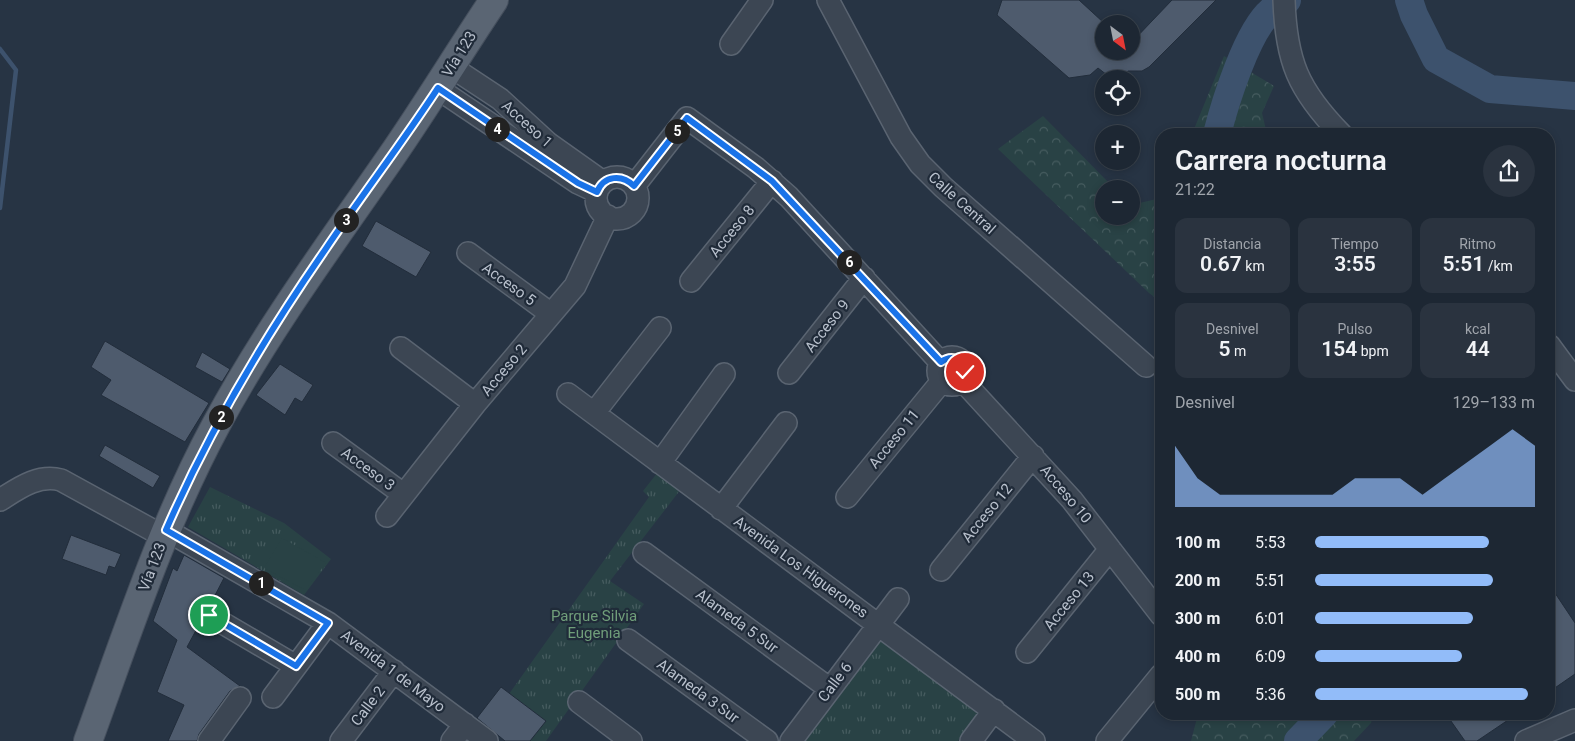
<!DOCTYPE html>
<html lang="es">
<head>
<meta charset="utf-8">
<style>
  body { margin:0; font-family:Roboto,sans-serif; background:#2a333f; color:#f1f3f6; height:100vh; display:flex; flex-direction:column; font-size:19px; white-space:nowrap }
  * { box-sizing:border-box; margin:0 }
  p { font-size:16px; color:#a0a5ac }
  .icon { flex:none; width:28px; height:28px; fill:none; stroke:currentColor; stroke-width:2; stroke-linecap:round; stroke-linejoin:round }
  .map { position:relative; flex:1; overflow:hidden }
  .details { position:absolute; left:1155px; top:128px; width:400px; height:592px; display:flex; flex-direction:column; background:#1d2733; border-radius:20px; box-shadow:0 2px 8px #0003,0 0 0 1px #3b444e }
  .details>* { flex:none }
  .needle { width:32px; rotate:148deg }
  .tools { position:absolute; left:1095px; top:15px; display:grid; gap:10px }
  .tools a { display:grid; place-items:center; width:45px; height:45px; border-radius:50%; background:#1d2733; box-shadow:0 2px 8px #0003,0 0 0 1px #3b444e; font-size:25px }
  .pin { position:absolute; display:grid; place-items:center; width:42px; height:42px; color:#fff; margin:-21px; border:2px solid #fff; border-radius:50%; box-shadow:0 1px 5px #0007 }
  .km { position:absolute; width:25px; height:25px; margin:-12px; border-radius:50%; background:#222; color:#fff; font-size:14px; line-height:25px; text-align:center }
  .round { display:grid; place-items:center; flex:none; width:52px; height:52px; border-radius:26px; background:#2a333f }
  .overview { display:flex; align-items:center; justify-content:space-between; height:85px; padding:0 20px }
  h1 { font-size:28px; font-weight:600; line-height:38px }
  .metrics { display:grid; grid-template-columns:repeat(3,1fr); gap:8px; height:85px; padding:5px 20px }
  .metrics div { display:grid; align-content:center; border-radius:12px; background:#2a333f; text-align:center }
  .metrics b { font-size:21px; font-weight:600 }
  .metrics small { font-size:14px; font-weight:400 }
  .metrics p { font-size:14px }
  .chart { height:140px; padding:10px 20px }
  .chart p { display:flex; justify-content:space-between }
  .chart svg { width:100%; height:90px; margin-top:5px; fill:#92bcf9; opacity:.7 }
  ul { padding:0 20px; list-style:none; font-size:16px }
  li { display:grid; grid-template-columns:80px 60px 1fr; align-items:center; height:38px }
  li i { height:12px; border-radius:6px; background:#92bcf9 }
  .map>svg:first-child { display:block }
  .grass { fill:url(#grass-tufts) }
  .forest { fill:url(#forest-crowns) }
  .pitch { fill:#294245 }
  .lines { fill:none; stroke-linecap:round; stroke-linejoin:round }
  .stream { stroke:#3d526d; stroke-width:4.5 }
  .river { stroke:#3d526d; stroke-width:28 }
  .building { fill:#4e5b6d; stroke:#222d3b }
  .minor-casing { stroke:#5a6471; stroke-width:24 }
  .major-casing { stroke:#454f5d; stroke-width:30 }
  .minor { stroke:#3c4653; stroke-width:21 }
  .major { stroke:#5a6573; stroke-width:28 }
  .route-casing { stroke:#fff; stroke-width:10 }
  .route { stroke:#1a73e8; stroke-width:6 }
  .labels { text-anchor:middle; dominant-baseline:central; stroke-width:4.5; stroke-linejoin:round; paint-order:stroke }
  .street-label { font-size:15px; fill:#b9c1cd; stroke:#202b39 }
  .park-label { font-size:15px; fill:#709e7a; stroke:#202b39 }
</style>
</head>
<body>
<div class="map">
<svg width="1575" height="741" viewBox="0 0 1575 741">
  <defs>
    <pattern id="grass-tufts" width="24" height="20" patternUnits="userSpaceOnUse" patternTransform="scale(1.25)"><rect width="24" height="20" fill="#294245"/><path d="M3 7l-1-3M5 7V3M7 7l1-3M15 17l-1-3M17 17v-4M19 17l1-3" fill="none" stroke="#465c5f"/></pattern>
    <pattern id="forest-crowns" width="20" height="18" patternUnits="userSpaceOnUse" patternTransform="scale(1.25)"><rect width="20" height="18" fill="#294245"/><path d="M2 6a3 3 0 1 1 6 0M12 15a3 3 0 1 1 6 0" fill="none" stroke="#465c5f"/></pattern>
  </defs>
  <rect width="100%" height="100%" fill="#273444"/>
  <!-- grass -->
  <path class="grass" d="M658 472 681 489 610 581 644 604 546 741H530L545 721 509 694 649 497 643 491Z
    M210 487 284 523 331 559 304 595 188 527Z
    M881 640 979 712 958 741H805Z"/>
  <!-- forest -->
  <path class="forest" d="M1224 56 1274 86 1262 113 1267 134H1192Z
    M1043 116 1115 189H1104V216H1131V205L1161 198V302L1149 293 998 149Z
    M1198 714H1373L1371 723 1354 741H1191Z"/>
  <!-- pitch -->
  <path class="pitch" d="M282 538 326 563 305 590 264 568Z"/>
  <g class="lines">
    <!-- stream -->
    <path class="stream" d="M0 49 16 70 0 208"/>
    <!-- river -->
    <path class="river" d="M1409 0 1414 15 1436 59 1490 89 1575 96
      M1217 134C1225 103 1247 31 1271 11 1275 6 1282 3 1287 0
      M1298 741 1324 714"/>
  </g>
  <!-- building -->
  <path class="building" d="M1002 0H1079L1104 23V51H1131V43L1172 0H1216L1149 67 1142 71H1128L1121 77 1111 71 1107 75 1098 68 1090 75 1069 78 997 15Z
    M376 221 431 252 416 277 362 246Z
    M105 341 209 403 185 442 101 395 111 380 91 367Z
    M202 352 230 369 222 382 195 367Z
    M280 364 313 385 302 402 295 398 285 415 256 395Z
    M105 445 160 476 153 488 99 456Z
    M71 535 121 554 115 568 109 566 106 575 62 559Z
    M184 555 224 578 211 603 203 604 198 609 197 615 200 623 187 647 240 686 230 691 199 734 197 741H168L184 705 157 692 177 640 153 621 173 568 177 571Z
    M1549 584 1575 623V674L1549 692Z
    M501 687 546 721 530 741H505L477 718Z
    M1446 714H1517L1477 741H1465Z"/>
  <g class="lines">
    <!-- minor casing -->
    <g class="minor-casing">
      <path id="minor" d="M828 0 901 137 920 164 943 187 1146 366
        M1284 0C1286 61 1298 90 1341 134
        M731 44 762 0
        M450 66 500 99 548 143 603 182
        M437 88 578 183 597 192
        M596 198a21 21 0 1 1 42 0a21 21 0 1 1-42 0Z
        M634 186 687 118 756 168 789 197 941 363
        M468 253 551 314
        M691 281 772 181
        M1549 345 1575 380
        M401 348 475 404
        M938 371a14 14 0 1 1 28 0a14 14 0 1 1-28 0Z
        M789 373 864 278
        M962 380 1072 500 1161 615
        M568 394 1034 741
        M594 413 660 328
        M333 443 403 494
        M660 463 724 374
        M847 497 942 381
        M0 500C19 488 38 474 61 480L163 536
        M721 509 786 423
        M387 516 475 404 575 286 608 216
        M166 530 328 623 487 741
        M644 553 830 689
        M941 570 1033 456
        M209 615 296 666
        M628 640 767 741
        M1027 652 1110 549
        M273 697 328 623
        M579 702 631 741
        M209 741 240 698
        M341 741 394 671
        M452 741 465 724
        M791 741 898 599
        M971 741 994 710
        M1107 741 1161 675
        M1526 741 1575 720"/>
    </g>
    <!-- major casing -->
    <g class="major-casing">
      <path id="major" d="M88 741C127 634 162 525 216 425 267 330 330 245 391 157 427 105 459 52 494 0"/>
    </g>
    <!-- minor -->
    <use href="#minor" class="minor"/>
    <!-- major -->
    <use href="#major" class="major"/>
  </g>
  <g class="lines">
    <!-- route casing -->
    <g class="route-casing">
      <path id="route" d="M209 615 296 666 328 623 166 530C209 431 264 338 325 250 362 195 402 143 438 88L578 183 597 192C604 175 622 174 634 186L687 118 772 181 941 362C952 354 964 359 965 372"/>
    </g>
    <!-- route -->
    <use href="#route" class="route"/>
  </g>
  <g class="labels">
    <!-- street labels -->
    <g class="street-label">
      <text transform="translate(459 54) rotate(-58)">Vía 123</text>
      <text transform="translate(527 124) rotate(42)">Acceso 1</text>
      <text transform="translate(962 203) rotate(42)">Calle Central</text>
      <text transform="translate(732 231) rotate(-51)">Acceso 8</text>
      <text transform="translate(509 284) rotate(36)">Acceso 5</text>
      <text transform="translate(827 326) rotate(-52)">Acceso 9</text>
      <text transform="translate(504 370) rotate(-50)">Acceso 2</text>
      <text transform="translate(894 439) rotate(-51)">Acceso 11</text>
      <text transform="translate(368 469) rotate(36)">Acceso 3</text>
      <text transform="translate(1066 494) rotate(50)">Acceso 10</text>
      <text transform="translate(987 513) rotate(-51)">Acceso 12</text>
      <text transform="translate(152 567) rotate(-69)">Vía 123</text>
      <text transform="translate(801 567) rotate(36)">Avenida Los Higuerones</text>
      <text transform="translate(1069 601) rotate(-51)">Acceso 13</text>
      <text transform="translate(737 621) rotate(36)">Alameda 5 Sur</text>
      <text transform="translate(393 671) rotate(37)">Avenida 1 de Mayo</text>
      <text transform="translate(835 682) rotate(-53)">Calle 6</text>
      <text transform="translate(698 691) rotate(36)">Alameda 3 Sur</text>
      <text transform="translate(368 706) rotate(-53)">Calle 2</text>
    </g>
    <!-- park labels -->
    <g class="park-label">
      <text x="594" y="616">Parque Silvia<tspan x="594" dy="17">Eugenia</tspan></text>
    </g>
  </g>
</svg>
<div class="tools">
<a><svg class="needle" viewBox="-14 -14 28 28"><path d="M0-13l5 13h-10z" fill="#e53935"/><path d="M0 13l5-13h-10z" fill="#a0a5ac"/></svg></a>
<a><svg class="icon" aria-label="locate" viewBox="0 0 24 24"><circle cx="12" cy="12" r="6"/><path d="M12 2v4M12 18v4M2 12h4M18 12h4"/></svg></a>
<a>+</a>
<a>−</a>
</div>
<div class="pin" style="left:209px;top:615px;background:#1e9e55"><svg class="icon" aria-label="arrive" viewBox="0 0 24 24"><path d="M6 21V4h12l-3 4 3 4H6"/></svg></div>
<div class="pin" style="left:965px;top:372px;background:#d93025"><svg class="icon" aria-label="check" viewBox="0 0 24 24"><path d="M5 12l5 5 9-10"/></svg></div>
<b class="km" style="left:261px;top:583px">1</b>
<b class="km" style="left:221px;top:417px">2</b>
<b class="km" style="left:346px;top:220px">3</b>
<b class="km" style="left:497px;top:129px">4</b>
<b class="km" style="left:677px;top:131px">5</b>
<b class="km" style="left:849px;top:262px">6</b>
<section class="details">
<div class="overview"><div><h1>Carrera nocturna</h1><p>21:22</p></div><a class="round"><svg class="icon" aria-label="share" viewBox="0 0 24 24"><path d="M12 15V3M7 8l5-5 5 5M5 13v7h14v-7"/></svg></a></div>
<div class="metrics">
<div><p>Distancia</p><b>0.67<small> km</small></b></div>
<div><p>Tiempo</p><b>3:55</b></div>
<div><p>Ritmo</p><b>5:51<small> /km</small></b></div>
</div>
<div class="metrics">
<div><p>Desnivel</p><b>5<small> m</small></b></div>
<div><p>Pulso</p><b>154<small> bpm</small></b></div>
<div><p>kcal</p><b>44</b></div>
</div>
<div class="chart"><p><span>Desnivel</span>129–133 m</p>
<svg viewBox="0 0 160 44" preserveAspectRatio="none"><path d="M0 44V14L10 30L20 38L30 38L40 38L50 38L60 38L70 38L80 30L90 30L100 30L110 38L120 30L130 22L140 14L150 6L160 14V44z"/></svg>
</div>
<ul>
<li><b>100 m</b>5:53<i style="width:79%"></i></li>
<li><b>200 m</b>5:51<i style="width:81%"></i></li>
<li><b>300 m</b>6:01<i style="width:72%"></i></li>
<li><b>400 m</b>6:09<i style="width:67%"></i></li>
<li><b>500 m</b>5:36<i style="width:97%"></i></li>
</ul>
</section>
</div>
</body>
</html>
